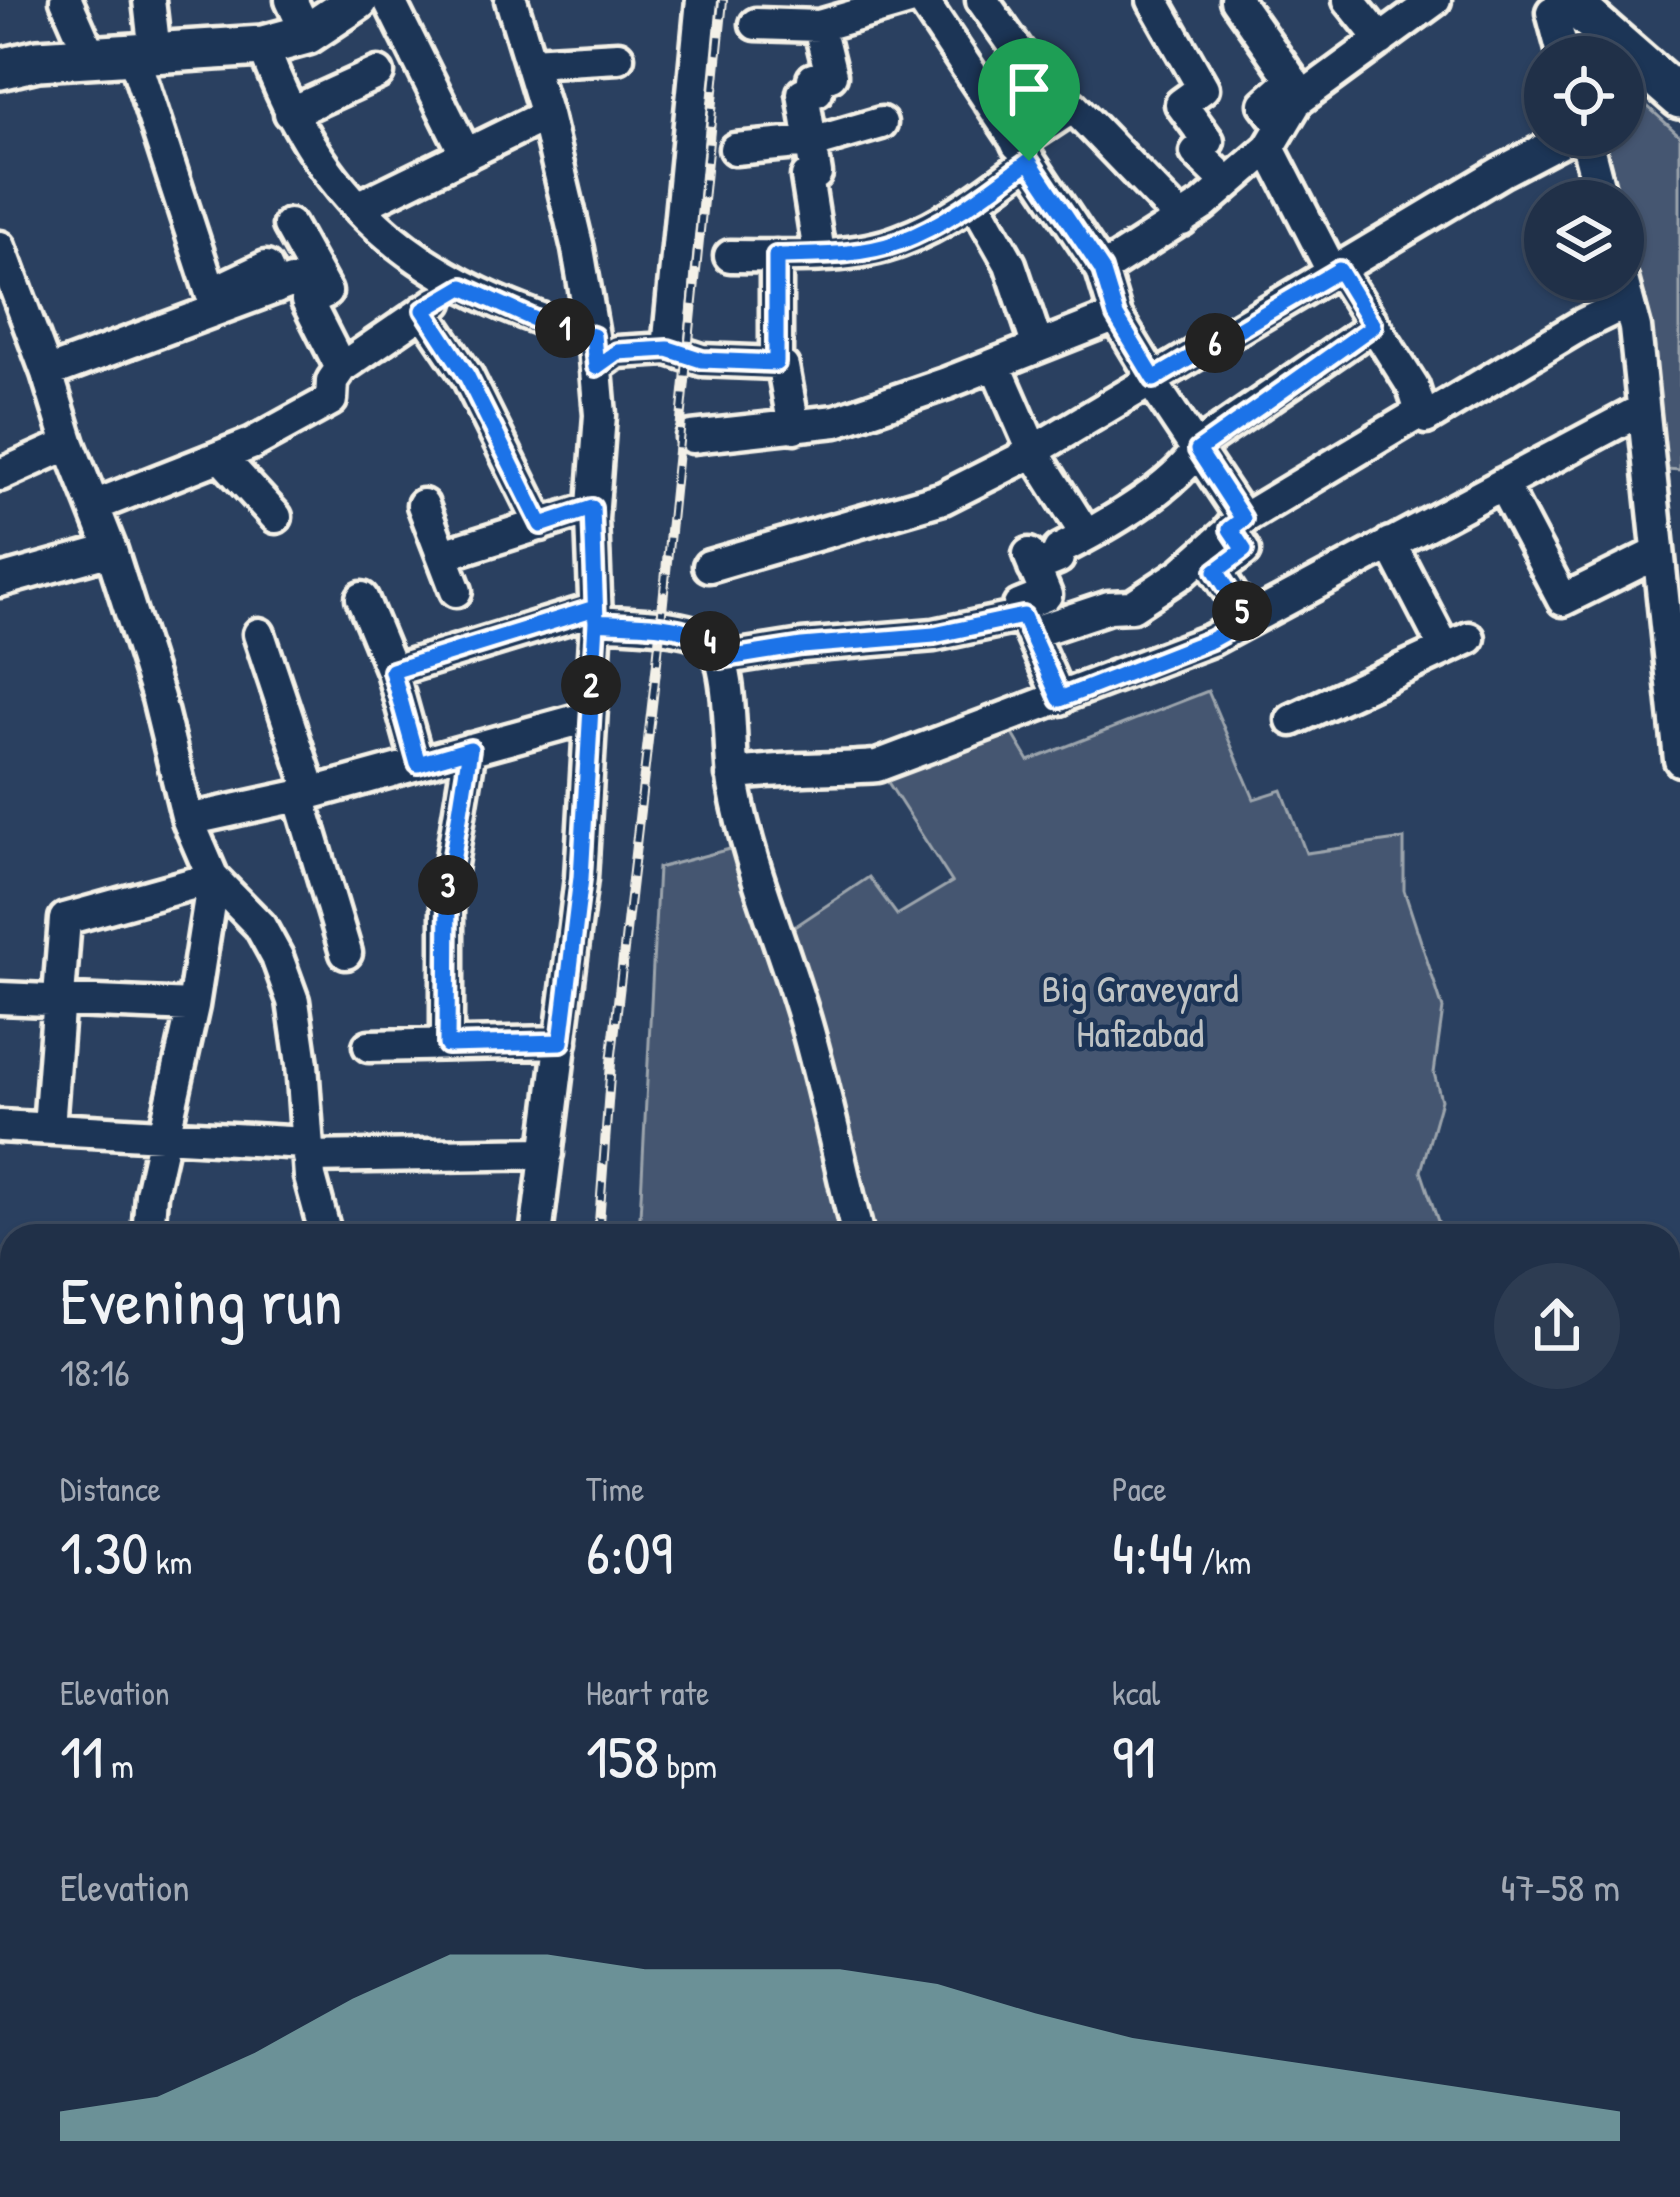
<!DOCTYPE html>
<html lang="en">
<head>
<meta charset="utf-8">
<style>
  body { margin:0; font-family:"Patrick Hand",sans-serif; background:#2d3c52; color:#f1f3f6; height:100vh; display:flex; flex-direction:column; font-size:45px; white-space:nowrap }
  * { box-sizing:border-box; margin:0 }
  p { font-size:39px; color:#a2a9b4 }
  .icon { flex:none; width:66px; height:66px; fill:none; stroke:currentColor; stroke-width:2; stroke-linecap:round; stroke-linejoin:round }
  .map { position:relative; flex:1; overflow:hidden }
  .panel { position:absolute; left:0px; top:1224px; width:1680px; height:975px; display:flex; flex-direction:column; background:#203048; border-radius:36px 36px 0 0; box-shadow:0 3px 9px #0004,0 0 0 3px #3d4b60 }
  .panel>* { flex:none }
  .buttons { position:absolute; left:1524px; top:36px; display:grid; gap:24px }
  .buttons a { display:grid; place-items:center; width:120px; height:120px; border-radius:50%; background:#203048; box-shadow:0 3px 9px #0004,0 0 0 3px #3d4b60; font-size:60px }
  .pin { position:absolute; display:grid; place-items:center; width:102px; height:102px; color:#fff; margin:-123px -51px; border-radius:50% 50% 50% 0; rotate:-45deg; box-shadow:0 0 12px #0007 }
  .pin .icon { rotate:45deg }
  .km { position:absolute; width:60px; height:60px; margin:-30px; border-radius:50%; background:#222; color:#fff; font-size:33px; line-height:60px; text-align:center }
  .round { display:grid; place-items:center; flex:none; width:126px; height:126px; border-radius:63px; background:#2d3c52 }
  .headline { display:flex; align-items:center; justify-content:space-between; height:204px; padding:0 60px }
  h1 { font-size:66px; font-weight:600; line-height:90px }
  .figures { display:grid; grid-template-columns:repeat(3,1fr); gap:18px; height:204px; padding:12px 60px }
  .figures div { display:grid; align-content:center }
  .figures b { font-size:60px; font-weight:600 }
  .figures small { font-size:33px; font-weight:400 }
  .figures p { font-size:33px }
  .chart { height:336px; padding:24px 60px }
  .chart p { display:flex; justify-content:space-between }
  .chart svg { width:100%; height:216px; margin-top:12px; fill:#8bbbb9; opacity:.7 }
  .map>svg:first-child { display:block }
  .green { fill:#445771; stroke:#9ca4ac; stroke-width:3 }
  .lines { fill:none; stroke-linecap:round; stroke-linejoin:round }
  .minor-casing { stroke:#f4f1e8; stroke-width:39 }
  .major-casing { stroke:#f4f1e8; stroke-width:48 }
  .minor { stroke:#1d3557; stroke-width:30 }
  .major { stroke:#1d3557; stroke-width:39 }
  .rail-casing { stroke:#f4f1e8; stroke-width:10 }
  .rail { stroke:#1d3557; stroke-width:6; stroke-dasharray:18; stroke-linecap:butt }
  .route-casing { stroke:#fff; stroke-width:24 }
  .route { stroke:#1a73e8; stroke-width:15 }
  .labels { text-anchor:middle; dominant-baseline:central; stroke-width:9; stroke-linejoin:round; paint-order:stroke }
  .park-label { font-size:39px; fill:#bfc3c4; stroke:#1d3557 }
</style>
</head>
<body>
<div class="map">
<svg width="1680" height="2197" viewBox="0 0 1680 2197">
  <rect width="100%" height="100%" fill="#2a4060"/>
  <filter id="ink" filterUnits="userSpaceOnUse"><feTurbulence type="fractalNoise" baseFrequency=".00833" numOctaves="2"/><feDisplacementMap in="SourceGraphic" scale="24" xChannelSelector="R" yChannelSelector="G"/><feConvolveMatrix kernelMatrix="1 2 1 2 8 2 1 2 1" color-interpolation-filters="sRGB"/></filter>
  <g filter="url(#ink)">
    <!-- green -->
    <path class="green" d="M1623 84 1680 136V470L1666 469 1648 320 1623 226V201H1616L1598 135H1623Z
      M1208 691 1254 799 1282 790 1306 853 1404 839V890L1443 1009 1434 1073 1441 1100 1421 1171 1443 1236H639L658 868 737 847 769 944 869 877 897 915 952 882 884 776 1010 729 1029 761Z
      M0 2049 12 2074V2187H66L71 2197H0Z"/>
    <g class="lines">
      <!-- minor casing -->
      <g class="minor-casing">
        <path id="minor" d="M66 0 91 57
          M149 0 155 53
          M291 0 307 34
          M389 0 466 155
          M511 0 546 115 578 249 593 336 600 415 592 519 596 622 581 878 536 1236
          M922 0 1102 270 1116 316 1154 379
          M982 0 1063 114
          M1153 0 1203 88 1181 104 1208 141 1196 152 1228 183
          M1236 0 1292 80 1265 104 1280 124
          M1349 0 1381 40
          M1552 12 1564 57
          M756 24 819 26 909 0
          M819 26 831 75 813 79 817 91 803 93 816 174 807 177 819 253
          M263 46C324 214 426 287 593 336
          M133 54 211 293 266 267 276 288
          M530 62 618 57
          M290 113 378 73
          M1585 135 1602 201
          M1017 144 1073 107 1182 220
          M1269 148 1333 273
          M735 149 819 141 881 123
          M975 202 1010 264 1038 347
          M358 207 546 115
          M0 247 47 373 69 444 111 550 158 698 188 820 213 878 260 926 277 957 293 1001 302 1064 310 1177 326 1236
          M730 256C782 256 852 260 900 241 948 223 989 191 1029 161
          M776 256V363L783 367 794 427
          M1102 270 1203 205 1269 148 1297 101 1435 0
          M1339 270 1413 387 1421 412
          M1622 279 1635 328 1680 760
          M423 311 467 376 541 525
          M668 349 702 0
          M995 364 1033 451 1086 535
          M596 367 617 352 668 349 702 360 776 363
          M341 368 437 302
          M47 373 291 282
          M1151 381 1243 519
          M692 437 836 421 947 383 1116 316
          M221 457 276 517
          M0 475 69 444
          M1502 484 1563 600 1658 553
          M423 505 456 591
          M94 506 251 444 331 400 332 381 341 368 307 301 326 292 289 225
          M1230 529 1244 551 1216 571 1248 620
          M1390 543 1445 649
          M1029 554 1046 595 1019 606 1060 699
          M443 555 593 508
          M709 566 943 498 1018 460 1501 172 1572 135
          M1034 568 1058 558 1059 550C1102 528 1177 487 1201 444L1373 326
          M0 581 111 550
          M362 598 392 671 418 764
          M596 622C624 625 691 623 711 642 734 663 728 753 734 785 749 869 785 949 808 1031 827 1099 841 1168 858 1236
          M1031 633 1109 607 1132 606 1182 573 1243 519 1421 412 1426 418 1583 324 1628 302
          M259 634 312 793
          M720 659 802 646 934 635 1023 616
          M392 671 595 609
          M1292 720 1469 638
          M732 775C781 767 828 770 877 766L1211 640 1643 409
          M299 796 346 953
          M188 820 312 793 588 717
          M0 998 193 1006
          M447 1044V888L470 749
          M369 1046 561 1042
          M0 1126 306 1143
          M49 1127 65 919 213 878
          M308 1157 547 1153
          M148 1236 151 1194 193 1006 213 878
          M1668 1334 1680 1331
          M0 1380 12 1378
          M1668 1472 1680 1503
          M0 1511 12 1508
          M0 1539 12 1575
          M1668 1573 1680 1568
          M0 1605 12 1601
          M1668 1765 1680 1808
          M0 1806 12 1801
          M0 1901 12 1898
          M0 2031 12 2057
          M73 2187 78 2197
          M245 2187 248 2197
          M1060 2187 1066 2197
          M1193 2187 1196 2197
          M1306 2187 1309 2197
          M1424 2187 1427 2197
          M1542 2187 1545 2197
          M1659 2187 1662 2197
          M469 2197 470 2187"/>
      </g>
      <!-- major casing -->
      <g class="major-casing">
        <path id="major" d="M1568 0 1680 98
          M0 69 38 60 263 46 307 34 358 0"/>
      </g>
      <!-- minor -->
      <use href="#minor" class="minor"/>
      <!-- major -->
      <use href="#major" class="major"/>
      <!-- rail casing -->
      <g class="rail-casing">
        <path id="rail" d="M598 1236 611 1063 657 662 723 0
          M523 2197 524 2187"/>
      </g>
      <!-- rail -->
      <use href="#rail" class="rail"/>
    </g>
  </g>
  <g class="lines" filter="url(#ink)">
    <!-- route casing -->
    <g class="route-casing">
      <path id="route" d="M1029 161C989 191 947 224 899 242 862 256 815 255 776 256V363L702 360 668 349 617 352 596 367 593 336 536 320 463 287 424 310 467 376 541 525 592 508 596 622 581 878 561 1042 447 1045 448 887 470 749 418 764 392 671 595 608 596 622C635 626 702 618 721 659L802 646 934 635 1023 616 1060 699 1211 640 1247 620 1216 571 1244 550 1230 529 1243 519 1198 450 1373 326 1339 270 1154 379 1116 316 1102 270 1029 161"/>
    </g>
    <!-- route -->
    <use href="#route" class="route"/>
  </g>
  <g class="labels">
    <!-- park labels -->
    <g class="park-label">
      <text x="1140" y="987">Big Graveyard<tspan x="1140" dy="45">Hafizabad</tspan></text>
    </g>
  </g>
</svg>
<div class="buttons">
<a><svg class="icon" aria-label="locate" viewBox="0 0 24 24"><circle cx="12" cy="12" r="6"/><path d="M12 2v4M12 18v4M2 12h4M18 12h4"/></svg></a>
<a><svg class="icon" aria-label="layers" viewBox="0 0 24 24"><path d="M12 4l9 5-9 5-9-5zM3 14l9 5 9-5"/></svg></a>
</div>
<div class="pin" style="left:1029px;top:161px;background:#1e9e55"><svg class="icon" aria-label="arrive" viewBox="0 0 24 24"><path d="M6 21V4h12l-3 4 3 4H6"/></svg></div>
<b class="km" style="left:565px;top:328px">1</b>
<b class="km" style="left:591px;top:685px">2</b>
<b class="km" style="left:448px;top:885px">3</b>
<b class="km" style="left:710px;top:641px">4</b>
<b class="km" style="left:1242px;top:611px">5</b>
<b class="km" style="left:1215px;top:343px">6</b>
<section class="panel">
<div class="headline"><div><h1>Evening run</h1><p>18:16</p></div><a class="round"><svg class="icon" aria-label="share" viewBox="0 0 24 24"><path d="M12 15V3M7 8l5-5 5 5M5 13v7h14v-7"/></svg></a></div>
<div class="figures">
<div><p>Distance</p><b>1.30<small> km</small></b></div>
<div><p>Time</p><b>6:09</b></div>
<div><p>Pace</p><b>4:44<small> /km</small></b></div>
</div>
<div class="figures">
<div><p>Elevation</p><b>11<small> m</small></b></div>
<div><p>Heart rate</p><b>158<small> bpm</small></b></div>
<div><p>kcal</p><b>91</b></div>
</div>
<div class="chart"><p><span>Elevation</span>47–58 m</p>
<svg viewBox="0 0 160 44" preserveAspectRatio="none"><path d="M0 44V38L10 35L20 26L30 15L40 6L50 6L60 9L70 9L80 9L90 12L100 18L110 23L120 26L130 29L140 32L150 35L160 38V44z"/></svg>
</div>
</section>
</div>
</body>
</html>
